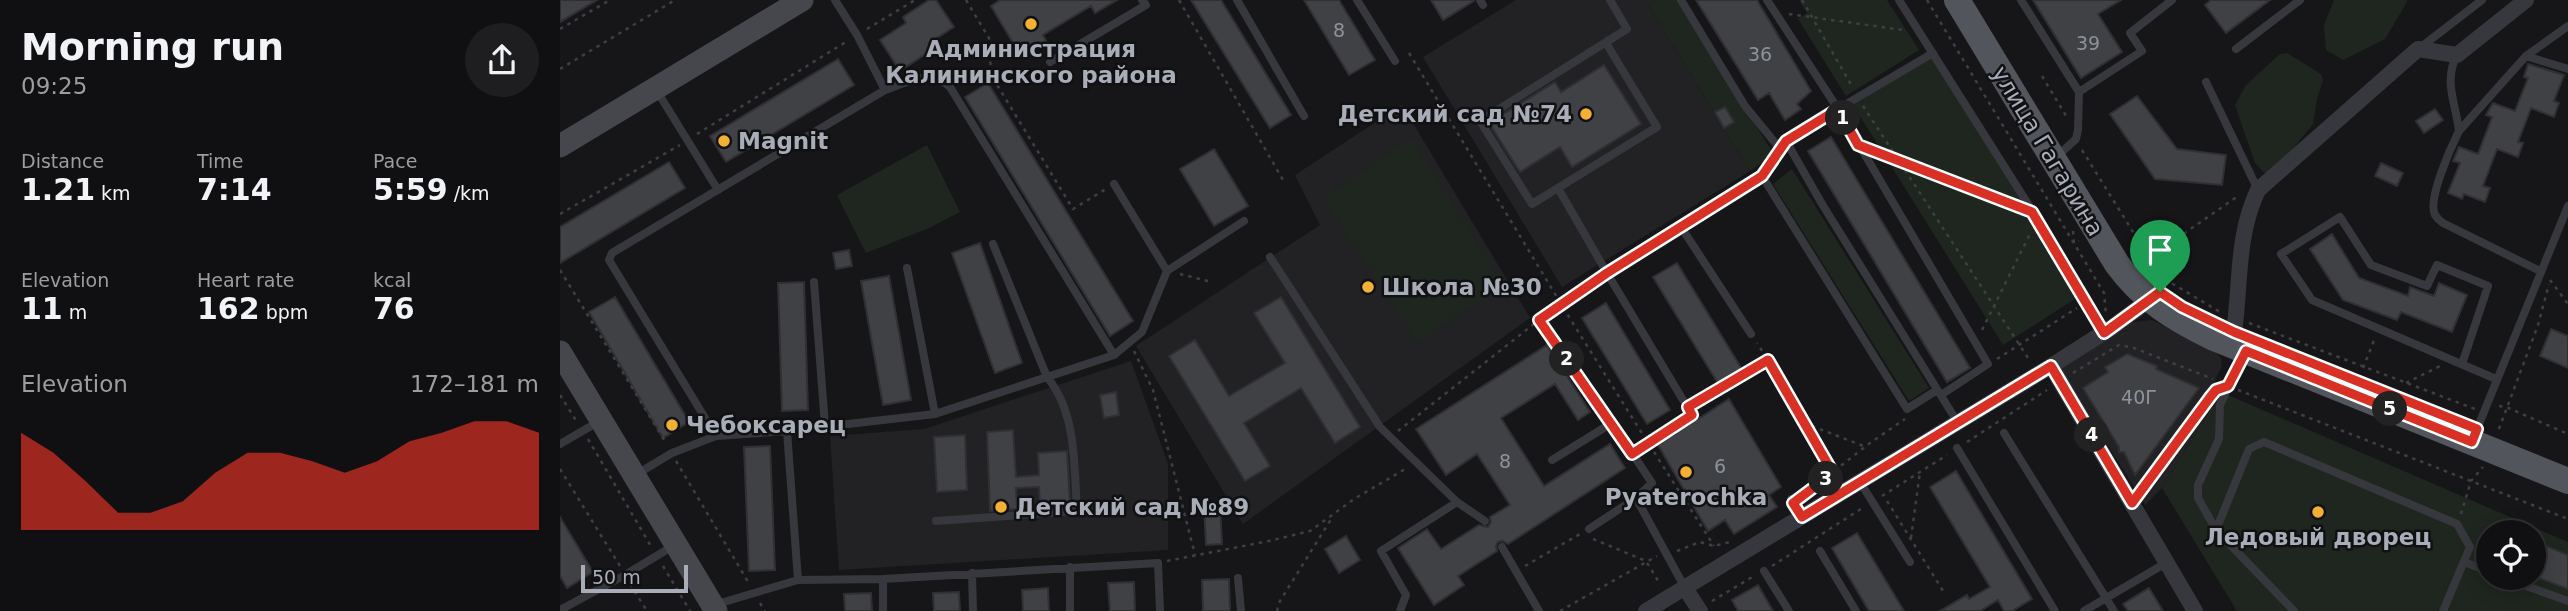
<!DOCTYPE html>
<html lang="en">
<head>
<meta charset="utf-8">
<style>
  body { margin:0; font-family:"DejaVu Sans",sans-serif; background:#1e1e20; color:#f1f3f6; height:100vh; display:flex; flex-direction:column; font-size:26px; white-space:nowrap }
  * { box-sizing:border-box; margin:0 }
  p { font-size:23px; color:#9c9d9f }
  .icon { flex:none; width:38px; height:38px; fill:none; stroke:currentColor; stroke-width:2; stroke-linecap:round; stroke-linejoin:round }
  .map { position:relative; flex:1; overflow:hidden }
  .drawer { display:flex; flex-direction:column; background:#101012; width:560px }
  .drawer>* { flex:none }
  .controls { position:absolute; left:1916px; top:520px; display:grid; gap:14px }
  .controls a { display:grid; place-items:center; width:70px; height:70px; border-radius:50%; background:#101012; box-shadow:0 4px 18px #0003,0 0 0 2px #303032; font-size:35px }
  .scale { position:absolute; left:21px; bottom:18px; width:107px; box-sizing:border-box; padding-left:7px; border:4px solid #a8adb8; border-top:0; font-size:19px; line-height:24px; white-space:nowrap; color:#a8adb8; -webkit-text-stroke:5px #111113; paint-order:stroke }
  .pin { position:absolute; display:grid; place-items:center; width:60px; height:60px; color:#fff; margin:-72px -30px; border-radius:50% 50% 50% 0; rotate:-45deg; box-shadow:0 0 7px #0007 }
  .pin .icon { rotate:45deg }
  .km { position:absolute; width:35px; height:35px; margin:-18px; border-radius:50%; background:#222; color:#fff; font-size:19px; line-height:35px; text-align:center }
  .round { display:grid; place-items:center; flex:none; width:74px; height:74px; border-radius:37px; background:#1e1e20 }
  .head { display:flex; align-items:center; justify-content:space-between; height:119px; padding:0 21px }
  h1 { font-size:38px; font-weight:700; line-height:52px }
  .stats { display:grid; grid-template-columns:repeat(3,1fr); gap:10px; height:119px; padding:7px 21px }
  .stats div { display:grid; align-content:center }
  .stats b { font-size:30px; font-weight:700 }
  .stats small { font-size:19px; font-weight:400 }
  .stats p { font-size:19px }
  .chart { height:196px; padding:14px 21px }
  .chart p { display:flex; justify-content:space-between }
  .chart svg { width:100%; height:126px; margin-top:7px; fill:#d93025; opacity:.7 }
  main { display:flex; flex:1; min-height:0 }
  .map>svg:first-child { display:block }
  .built { fill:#222225 }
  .green { fill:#1e261f; fill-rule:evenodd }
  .building { fill:#404145; stroke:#303034; stroke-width:2 }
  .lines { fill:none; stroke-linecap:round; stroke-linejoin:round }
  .path { stroke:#3d3f44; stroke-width:2.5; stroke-dasharray:3.5 5; stroke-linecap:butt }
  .lane { stroke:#37383d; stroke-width:8 }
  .street { stroke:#37383d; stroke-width:16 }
  .secondary { stroke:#45474d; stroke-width:23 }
  .primary { stroke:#53555c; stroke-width:26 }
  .route-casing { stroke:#fff; stroke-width:14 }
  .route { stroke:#d93025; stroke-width:9 }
  .poi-dot { fill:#f2b134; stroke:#111113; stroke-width:2.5 }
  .labels { text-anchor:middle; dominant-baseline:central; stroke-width:5; stroke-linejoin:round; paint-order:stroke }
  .number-label { font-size:19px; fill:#8e929b }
  .poi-label { font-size:23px; font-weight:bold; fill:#a8adb8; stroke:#111113; text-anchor:start }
  .street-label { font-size:23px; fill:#a8adb8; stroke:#111113 }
</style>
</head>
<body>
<main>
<section class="drawer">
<div class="head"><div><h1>Morning run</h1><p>09:25</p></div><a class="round"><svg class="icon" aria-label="share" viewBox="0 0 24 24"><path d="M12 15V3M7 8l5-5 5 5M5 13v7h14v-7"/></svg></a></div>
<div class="stats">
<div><p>Distance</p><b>1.21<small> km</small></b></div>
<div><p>Time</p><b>7:14</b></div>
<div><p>Pace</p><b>5:59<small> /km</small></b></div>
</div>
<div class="stats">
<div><p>Elevation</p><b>11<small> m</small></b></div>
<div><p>Heart rate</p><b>162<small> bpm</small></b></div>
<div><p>kcal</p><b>76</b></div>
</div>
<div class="chart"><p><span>Elevation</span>172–181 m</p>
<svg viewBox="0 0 160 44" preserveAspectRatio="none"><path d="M0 44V10L10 17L20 27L30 38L40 38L50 34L60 24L70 17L80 17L90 20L100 24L110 20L120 13L130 10L140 6L150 6L160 10V44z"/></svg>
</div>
</section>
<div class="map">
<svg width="2008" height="611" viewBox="0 0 2008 611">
  <rect width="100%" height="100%" fill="#161618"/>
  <!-- built -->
  <path class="built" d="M956 0H1085L1190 171 1002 287 863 57Z
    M842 105 970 318 683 524 576 346 760 225 735 175Z
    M1592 320 1654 351 1661 358 1662 366 1655 380 1661 392 1602 488 1585 505 1500 369 1573 322Z
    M571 361 608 464V550L279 570 270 436 364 429Z"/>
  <!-- green -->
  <path class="green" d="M1085 0H1118L1211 150 1208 159 1190 171Z
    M1239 0H1327L1359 50 1286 96 1238 19 1247 13Z
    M1774 0H1847V2L1825 39 1783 60 1766 50 1764 25Z
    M1727 53 1761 74 1763 80 1757 99 1753 124 1715 171 1704 173 1695 163 1675 105 1686 85 1720 54Z
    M1371 55 1521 295 1443 345 1293 105Z
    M852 138 943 284 858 343 763 198Z
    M367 145 400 212 369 228 306 253 277 195Z
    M1232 169 1369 388 1349 401 1213 184Z
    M1661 392 2008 542V611H1677L1602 488ZM1928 532H1974V578H1928Z"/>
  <!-- building -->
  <path class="building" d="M0 0H37L0 22Z
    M369 0H376L394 27 369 43 373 49 340 71 320 40 346 23 343 17Z
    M440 0H557L535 13 531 6 483 35 487 43 462 58 431 6Z
    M631 0H661L731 115 710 128Z
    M744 0H779L815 60 789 75Z
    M871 0H914V1L883 20Z
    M1136 0H1197L1251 91 1237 104 1241 109 1225 120 1209 93 1198 100Z
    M1473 0H1561L1538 14 1562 52 1521 78Z
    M1651 0H1710L1666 33 1645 5Z
    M278 59 294 85 166 162 150 136Z
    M1968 64 2004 75 1994 101 1999 103 1994 117 1971 108 1958 142 1963 143 1958 157 1937 149 1923 186 1930 188 1925 202 1904 194 1902 199 1888 193 1900 163 1893 161 1899 147 1918 154 1932 117 1926 115 1933 103 1955 111 1968 78 1964 77Z
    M1044 65 1081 124 1012 167 1000 147 960 172 929 123 995 82 1001 92Z
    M428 83 573 321 550 336 405 97Z
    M1577 96 1617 149 1666 155 1662 185 1595 179 1550 114Z
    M1165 107 1174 122 1164 128 1155 112Z
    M1875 109 1883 120 1864 133 1856 121Z
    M1271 137 1410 368 1387 382 1248 151Z
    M654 149 688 206 654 226 620 169Z
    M109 162 125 188 0 263V227Z
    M1821 163 1843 173 1837 186 1815 176Z
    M1772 234 1799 278 1848 296 1850 287 1874 296 1879 283 1907 295 1892 332 1841 312 1837 320 1783 300 1750 249Z
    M420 243 462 363 435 373 392 253Z
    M289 250 292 266 276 269 273 253Z
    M1117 263 1183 371 1159 385 1093 277Z
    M329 276 351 400 323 405 301 281Z
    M244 282 248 410 222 411 218 283Z
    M55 297 129 422 103 438 29 312Z
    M721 297 800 427 775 443 741 388 684 423 710 466 685 481 609 356 635 340 669 396 725 363 694 313Z
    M1046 303 1110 410 1087 424 1022 318Z
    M1991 329 2008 336V368L1980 356Z
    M987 345 1030 412 1018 420 995 384 941 418 984 486 1050 444 1065 468 948 544 943 541 938 542 936 546 937 551 898 576 904 585 874 605 838 548 867 529 881 549 919 525 928 527 931 522 930 517 950 505 917 454 886 475 856 429Z
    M1567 354 1597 366 1596 369 1639 388 1575 475 1564 452H1559V447L1523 388 1548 372 1545 367Z
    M556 392 559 415 544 418 540 395Z
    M1169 399 1221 487 1209 495 1217 507 1174 534 1165 520 1148 531 1098 445Z
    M453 430 456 477 479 475 478 453 507 451 510 505 480 507 479 487 456 488 457 509 430 511 427 432Z
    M405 435 407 490 377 492 374 437Z
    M210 446 215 570 189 571 184 447Z
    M1396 471 1472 599 1452 611H1444L1438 600 1420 611H1380L1407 595 1409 599 1430 587 1370 487Z
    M660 505 662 544 646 545 644 506Z
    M0 517 33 572 7 588 0 576Z
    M1297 533 1344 611H1309L1272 548Z
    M786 536 800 560 779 573 765 549Z
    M1974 541 2008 555V589L1974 576Z
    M669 579 670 611H643L642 580Z
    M574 582 575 611H550L548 583Z
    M1198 585 1213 611H1178L1172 600Z
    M488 588 489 611H463L462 590Z
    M1589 588 1603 611H1568L1563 604Z
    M399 592 400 611H374L373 593Z
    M311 593 312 611H285L284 594Z"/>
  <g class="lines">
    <!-- path -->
    <path class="path" d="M406 0 429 38 431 75 513 209 546 189
      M619 0 723 180
      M1242 0 1293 88
      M1367 0 1544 293 1546 315
      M1229 14 1343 30
      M0 29 50 0
      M307 29 355 0
      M849 53 1009 317 1083 435
      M0 69 115 0
      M1482 76 1508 119
      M1303 106 1470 361
      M137 134 289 40
      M1522 150 1593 264 1613 284 1660 312
      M1318 152 1455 205
      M0 214 120 145
      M1513 231 1514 243 1519 241
      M1589 258 1678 196
      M0 270 106 443
      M620 274 652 282
      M1990 280 2008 304
      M979 320 1039 279
      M1689 323 1915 409
      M1422 330 1471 232
      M574 351 593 390 635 555
      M1437 359 1517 308
      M1208 360 1273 472
      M1803 368 1815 338
      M1513 373 1559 345 1574 348 1653 379
      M1846 383 1880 366
      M1678 390 2008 519
      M0 395 17 422
      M1137 402 1208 360 1197 343
      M1939 406 1946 407 2008 434
      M1244 423 1306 447
      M1939 429 1978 325 1989 284
      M838 431 979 320 1045 414
      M28 439 92 548
      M1407 442 1487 390
      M1094 452 1154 546
      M116 461 190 585
      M0 469 60 566
      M1322 496 1387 455
      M1241 497 1310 443 1345 419
      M1327 501 1385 594
      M1901 514 1911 481 1923 467
      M1351 538 1360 472
      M1033 539 1086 561 1100 584
      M1117 551 1140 542 1154 546 1170 542
      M607 561 709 541 750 531 794 499 847 468
      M103 566 130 611
      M965 566 1020 534
      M1212 566 1304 507
      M70 584 87 611
      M1152 601 1194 576
      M200 603 205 611
      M717 611 720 601 773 516
      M1000 611 1097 556"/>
    <!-- lane -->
    <path class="lane" d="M677 0 744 116
      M797 0 835 61
      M920 0 923 5
      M1121 0 1185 106 1221 150
      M1207 0 1278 109 1373 53
      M1339 0 1473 212 1544 333
      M1461 0 1519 92 1518 130 1516 139 1504 150
      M1046 43 1097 127 972 204 920 121 1067 29 1050 0
      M1861 47 1922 0
      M1676 49 1740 0
      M1897 55C1883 81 1896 104 1899 131
      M1966 56 2008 69
      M490 62 586 5 582 0
      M1646 82 1698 190
      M97 91 158 190
      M1519 92 1582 51 1570 33 1612 0
      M1226 141 1262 204 1398 423
      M1202 176 1347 409 1377 390
      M554 184 607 271
      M998 188 1047 273
      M1121 227 1191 334
      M710 257 820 427 897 502 821 551 846 595 840 611
      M347 268 375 414
      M1980 271 1883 223C1880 221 1877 218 1875 215 1867 200 1891 147 1899 131L1966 56 2008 26
      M254 282 265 426
      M1684 353 1660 405 1659 439 1638 485V498L1656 530 1734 611
      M554 355 582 332 607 271 684 221
      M1902 364 1928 286 1877 265 1867 286 1811 265 1780 217 1721 254 1752 300 1936 379
      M1917 429 2008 206
      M227 431 238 580
      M1444 433 1554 611
      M156 436 49 260 52 253 325 90 297 35 275 0
      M0 444 38 422
      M1397 448 1495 611
      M1072 454 1132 415 1047 273 1202 176 1226 141 1278 109 1428 364 1381 395
      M992 460 1052 423 1092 483 1076 498 1125 588
      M77 474 112 453 156 436 227 431 375 414 554 355 390 87C370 69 348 82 325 90
      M1300 482 1350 562
      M1231 499 1242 517
      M897 502 925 521
      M1572 503 1651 395 1656 390 1668 386
      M376 521 517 511C514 467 517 413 487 377L433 244
      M1029 529 1076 498
      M1656 530 1689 449 1704 442 1897 524 1910 547 1883 611
      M942 547 979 611
      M1260 551 1296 611
      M1904 562 1928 571
      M510 567V611
      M1204 571 1229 611
      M412 573 413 611
      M678 578 681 611
      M1944 578 2008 601
      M323 579V611
      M157 604 238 580 323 579 598 563 600 611
      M0 610 65 575 113 546
      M1524 611 1606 563"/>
    <!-- street -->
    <path class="street" d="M1674 332C1681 284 1676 236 1698 190L1858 49 1897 55 1966 0
      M1491 366 1635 611
      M1125 588 1140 611
      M1086 611 1491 366 1551 328 1589 300"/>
    <!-- secondary -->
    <path class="secondary" d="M0 146 242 0
      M0 352 156 611"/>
    <!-- primary -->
    <path class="primary" d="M1397 0 1557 264C1583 300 1615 319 1654 338L2008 481"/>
  </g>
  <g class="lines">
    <!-- route casing -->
    <g class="route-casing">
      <path id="route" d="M1278 109 1298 145 1472 212 1544 333 1600 292 1622 307 1674 332 1917 429 1912 442 1686 351 1668 386 1656 390 1651 396 1572 503 1491 366 1242 517 1233 503 1273 473 1208 360 1128 407 1132 415 1072 454 979 320 1047 273 1202 176 1226 141Z"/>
    </g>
    <!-- route -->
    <use href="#route" class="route"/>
  </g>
  <!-- markers -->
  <g class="poi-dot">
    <circle cx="471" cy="24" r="7"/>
    <circle cx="1026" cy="114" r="7"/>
    <circle cx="164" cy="141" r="7"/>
    <circle cx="808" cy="287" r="7"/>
    <circle cx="112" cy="425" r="7"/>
    <circle cx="1126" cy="472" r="7"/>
    <circle cx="441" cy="507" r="7"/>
    <circle cx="1758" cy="512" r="7"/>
  </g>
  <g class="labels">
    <!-- number labels -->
    <g class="number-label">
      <text x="779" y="30">8</text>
      <text x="1528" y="43">39</text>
      <text x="1200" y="54">36</text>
      <text x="1579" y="397">40Г</text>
      <text x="945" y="461">8</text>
      <text x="1160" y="466">6</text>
    </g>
    <!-- poi labels -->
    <g class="poi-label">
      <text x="471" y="49" text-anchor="middle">Администрация<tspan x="471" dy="26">Калининского района</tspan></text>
      <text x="1012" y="114" text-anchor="end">Детский сад №74</text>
      <text x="178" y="141">Magnit</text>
      <text x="822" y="287">Школа №30</text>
      <text x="126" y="425">Чебоксарец</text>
      <text x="1126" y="497" text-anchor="middle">Pyaterochka</text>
      <text x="455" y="507">Детский сад №89</text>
      <text x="1758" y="537" text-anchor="middle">Ледовый дворец</text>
    </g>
    <!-- street labels -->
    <g class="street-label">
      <text transform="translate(1488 151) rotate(59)">улица Гагарина</text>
    </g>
  </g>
</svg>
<div class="controls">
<a><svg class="icon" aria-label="locate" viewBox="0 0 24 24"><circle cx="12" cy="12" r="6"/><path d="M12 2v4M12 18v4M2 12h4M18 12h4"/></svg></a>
</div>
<div class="scale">50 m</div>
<div class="pin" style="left:1600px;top:292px;background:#1e9e55"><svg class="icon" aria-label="arrive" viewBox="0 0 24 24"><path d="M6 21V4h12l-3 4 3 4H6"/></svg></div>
<b class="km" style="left:1283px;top:118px">1</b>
<b class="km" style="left:1007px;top:359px">2</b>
<b class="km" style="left:1266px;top:479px">3</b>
<b class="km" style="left:1532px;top:435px">4</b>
<b class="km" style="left:1830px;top:409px">5</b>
</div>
</main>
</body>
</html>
